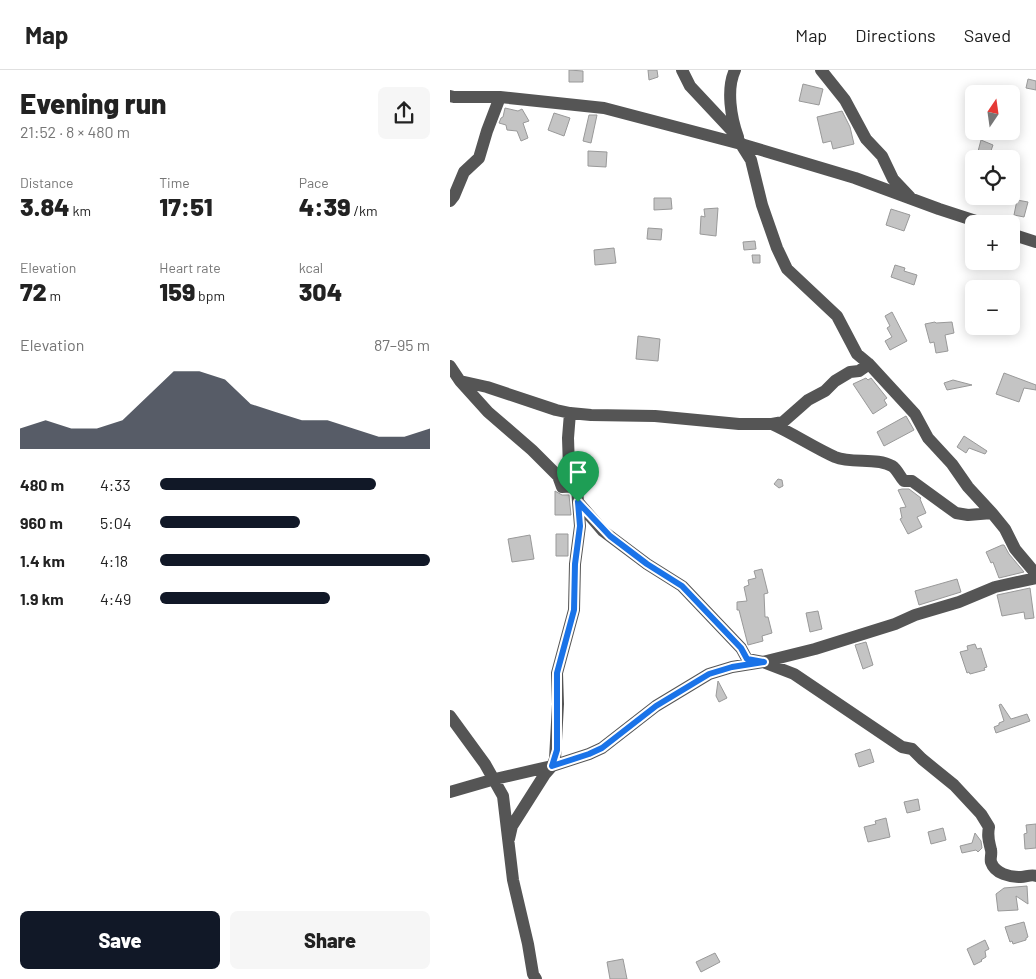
<!DOCTYPE html>
<html lang="en">
<head>
<meta charset="utf-8">
<style>
  body { margin:0; font-family:Barlow,sans-serif; background:#f6f6f6; color:#222; height:100vh; display:flex; flex-direction:column; font-size:19px; white-space:nowrap }
  * { box-sizing:border-box; margin:0 }
  p { font-size:16px; color:#767676 }
  .icon { flex:none; width:28px; height:28px; fill:none; stroke:currentColor; stroke-width:2; stroke-linecap:round; stroke-linejoin:round }
  .map { position:relative; flex:1; overflow:hidden }
  .panel { display:flex; flex-direction:column; background:#fff; width:450px }
  .panel>* { flex:none }
  .needle { width:32px; rotate:13deg }
  .buttons { position:absolute; left:515px; top:15px; display:grid; gap:10px }
  .buttons a { display:grid; place-items:center; width:55px; height:55px; border-radius:8px; background:#fff; box-shadow:0 2px 12px #0003; font-size:25px }
  .pin { position:absolute; display:grid; place-items:center; width:42px; height:42px; color:#fff; margin:-51px -21px; border-radius:50% 50% 50% 0; rotate:-45deg; box-shadow:0 0 5px #0007 }
  .pin .icon { rotate:45deg }
  .round { display:grid; place-items:center; flex:none; width:52px; height:52px; border-radius:8px; background:#f6f6f6 }
  .summary { display:flex; align-items:center; justify-content:space-between; height:85px; padding:0 20px }
  h1 { font-size:28px; font-weight:800; line-height:38px }
  .figures { display:grid; grid-template-columns:repeat(3,1fr); gap:8px; height:85px; padding:5px 20px }
  .figures div { display:grid; align-content:center }
  .figures b { font-size:25px; font-weight:800 }
  .figures small { font-size:14px; font-weight:400 }
  .figures p { font-size:14px }
  .chart { height:140px; padding:10px 20px }
  .chart p { display:flex; justify-content:space-between }
  .chart svg { width:100%; height:90px; margin-top:5px; fill:#111827; opacity:.7 }
  .button { display:flex; gap:10px; margin-top:auto; padding:10px 20px }
  .button a { flex:1; height:58px; border-radius:8px; background:#111827; color:#fff; font-size:20px; font-weight:800; line-height:58px; text-align:center }
  .button a+a { background:#f6f6f6; color:#222 }
  ul { padding:0 20px; list-style:none; font-size:16px }
  li { display:grid; grid-template-columns:80px 60px 1fr; align-items:center; height:38px }
  li i { height:12px; border-radius:6px; background:#111827 }
  header { display:flex; align-items:center; gap:30px; box-sizing:border-box; height:70px; padding:0 25px; background:#fff; border-bottom:1px solid #e0e0e0 }
  header strong { font-size:24px }
  nav { display:flex; gap:28px; margin-inline-start:auto; font-size:18px }
  main { display:flex; flex:1; min-height:0 }
  .map>svg:first-child { display:block }
  .building { fill:#c4c4c4; stroke:#999 }
  .lines { fill:none; stroke-linecap:round; stroke-linejoin:round }
  .minor { stroke:#555; stroke-width:12 }
  .route-casing { stroke:#fff; stroke-width:10 }
  .route { stroke:#1a73e8; stroke-width:6 }
</style>
</head>
<body>
<header>
<strong>Map</strong>
<nav><a>Map</a><a>Directions</a><a>Saved</a></nav>
</header>
<main>
<section class="panel">
<div class="summary"><div><h1>Evening run</h1><p>21:52 · 8 × 480 m</p></div><a class="round"><svg class="icon" aria-label="share" viewBox="0 0 24 24"><path d="M12 15V3M7 8l5-5 5 5M5 13v7h14v-7"/></svg></a></div>
<div class="figures">
<div><p>Distance</p><b>3.84<small> km</small></b></div>
<div><p>Time</p><b>17:51</b></div>
<div><p>Pace</p><b>4:39<small> /km</small></b></div>
</div>
<div class="figures">
<div><p>Elevation</p><b>72<small> m</small></b></div>
<div><p>Heart rate</p><b>159<small> bpm</small></b></div>
<div><p>kcal</p><b>304</b></div>
</div>
<div class="chart"><p><span>Elevation</span>87–95 m</p>
<svg viewBox="0 0 160 44" preserveAspectRatio="none"><path d="M0 44V34L10 30L20 34L30 34L40 30L50 18L60 6L70 6L80 10L90 22L100 26L110 30L120 30L130 34L140 38L150 38L160 34V44z"/></svg>
</div>
<ul>
<li><b>480 m</b>4:33<i style="width:80%"></i></li>
<li><b>960 m</b>5:04<i style="width:52%"></i></li>
<li><b>1.4 km</b>4:18<i style="width:100%"></i></li>
<li><b>1.9 km</b>4:49<i style="width:63%"></i></li>
</ul>
<div class="button"><a>Save</a><a>Share</a></div>
</section>
<div class="map">
<svg width="586" height="909" viewBox="0 0 586 909">
  <rect width="100%" height="100%" fill="#fff"/>
  <!-- building -->
  <path class="building" d="M119 0 133 1V12H119Z
    M198 0H207L208 7 199 10Z
    M578 9 586 11V20L576 18Z
    M353 14 373 19 369 35 349 31Z
    M55 38 68 41 72 39 79 51 73 53 78 68 71 71 67 61 57 60 56 55 49 53 51 48 53 47Z
    M392 41 400 57 404 74 383 79 381 71 373 73 367 47Z
    M104 43 120 48 114 66 98 60Z
    M139 45H147L141 73 133 71Z
    M531 70 543 75 538 89H526Z
    M138 81 157 82 156 97 138 96Z
    M204 128H221L222 139 204 140Z
    M567 130 578 132 574 147 564 145Z
    M268 138 266 166 250 164 251 146 255 147 254 139Z
    M441 139 460 145 454 161 436 155Z
    M198 158 212 159 211 170 197 169Z
    M305 171 306 179 294 180 293 172Z
    M164 178 166 193 145 195 144 180Z
    M302 185H310V193H303Z
    M445 195 455 198 454 201 467 205 464 215 441 207Z
    M442 242 457 271 440 280 435 271 442 267 437 258 440 256 435 246Z
    M485 252 486 253 502 252 504 263 495 265 498 281 486 283 484 272 480 273 475 254Z
    M188 266 210 269 208 291 186 289Z
    M554 303 586 315V320L574 318 569 332 546 324Z
    M416 308 418 310 421 308 437 328 434 330 437 335 423 344 403 314Z
    M503 310 522 315 497 320 494 313Z
    M456 346 464 360 434 376 427 362Z
    M514 366 537 381 535 384 519 378 516 383 507 377Z
    M328 409 332 410 333 416 329 418 324 414Z
    M452 419H459L471 428 470 429 476 443 467 447 472 457 458 464 450 449 452 448 450 438 456 437 448 420Z
    M105 421 112 425H119L121 445H105Z
    M106 464H118V486H106Z
    M80 465 84 489 62 492 58 469Z
    M552 475H554L559 484 574 502 549 508 543 492 541 493 536 482Z
    M312 499 318 523 314 524 315 547H318L322 563 312 566 313 571 298 575 289 540H287V532L297 531 294 517 299 515 298 510 306 508 304 501Z
    M507 509 511 522 469 535 465 521Z
    M580 518 584 548 575 549 574 542 552 546 547 525Z
    M368 541 372 559 360 562 356 543Z
    M416 572 423 595 413 599 405 575Z
    M525 574 527 579 531 578 537 597 534 598 535 600 520 604 519 602 517 603 510 582 518 580 517 576Z
    M268 611 277 628 269 632 266 626Z
    M551 634 561 649 577 644 580 651 546 663 544 657 549 655V653L554 651 549 635Z
    M420 679 424 692 409 697 405 684Z
    M468 729 470 740 457 743 454 732Z
    M436 748 440 767 418 772 414 757 426 754 425 751Z
    M586 754V778L575 779 574 764 577 763 576 755Z
    M493 758 496 770 481 774 478 762Z
    M525 763 531 771 532 778 528 782 526 780 512 783 510 776 522 773Z
    M577 816 578 834 566 826 568 840 548 841 546 824 554 818Z
    M574 852 578 867 576 868V870L563 874 562 871 560 872 555 857Z
    M535 870 539 879 535 881 536 887 531 890 532 891 524 895 517 879Z
    M265 883 270 892 251 902 246 892Z
    M173 889 177 909H160L157 892Z"/>
  <g class="lines">
    <!-- minor -->
    <path class="minor" d="M232 0 240 16 284 63 301 90 312 135 327 178 337 199 387 246 407 284 419 294 465 344 478 368 502 394 518 417 542 443 555 459 565 479 586 504
      M285 0C276 19 281 48 288 67
      M371 0 395 30 416 69 432 86 443 109 460 127
      M0 26 4 27H50L154 38 291 74 405 108 489 139 535 154
      M0 131 4 126 14 102 29 88 37 61 50 27
      M561 164 586 172
      M0 296 10 311 38 342 82 380 108 406 112 417 127 416 128 432 153 461 197 494 232 516 291 578 297 589 313 592 344 604 452 677 462 679 472 689 504 715 531 744 539 757C537 767 539 771 541 780 542 784 540 788 541 792 545 804 560 807 571 807 576 807 581 804 586 806
      M10 311 37 317 106 340 120 343 141 345 205 346 289 354H322L333 352 358 330 375 321 385 311 400 302 409 301 419 294
      M120 343 118 368 119 398 126 402 127 416
      M322 354C344 364 363 377 385 387 402 394 427 387 442 396 447 399 450 407 454 411H462L506 443 518 445 542 443
      M0 646 35 694 53 726 63 810 78 874 83 904 86 909
      M0 722 45 709 102 696 139 684 152 678 206 636 259 604 282 597 313 592 365 579 445 554 465 545 509 532 545 517 586 508
      M59 769 62 756 95 704 102 696 105 689 108 634 107 603 124 540 125 494 130 456 128 432"/>
  </g>
  <g class="lines">
    <!-- route casing -->
    <g class="route-casing">
      <path id="route" d="M128 432 160 466 197 494 232 516 291 578 297 589 314 592 282 597 259 604 206 636 152 678 139 684 102 696 107 680V603L124 540 125 494 130 456Z"/>
    </g>
    <!-- route -->
    <use href="#route" class="route"/>
  </g>
</svg>
<div class="buttons">
<a><svg class="needle" viewBox="-14 -14 28 28"><path d="M0-13l5 13h-10z" fill="#e53935"/><path d="M0 13l5-13h-10z" fill="#767676"/></svg></a>
<a><svg class="icon" aria-label="locate" viewBox="0 0 24 24"><circle cx="12" cy="12" r="6"/><path d="M12 2v4M12 18v4M2 12h4M18 12h4"/></svg></a>
<a>+</a>
<a>−</a>
</div>
<div class="pin" style="left:128px;top:432px;background:#1e9e55"><svg class="icon" aria-label="arrive" viewBox="0 0 24 24"><path d="M6 21V4h12l-3 4 3 4H6"/></svg></div>
</div>
</main>
</body>
</html>
